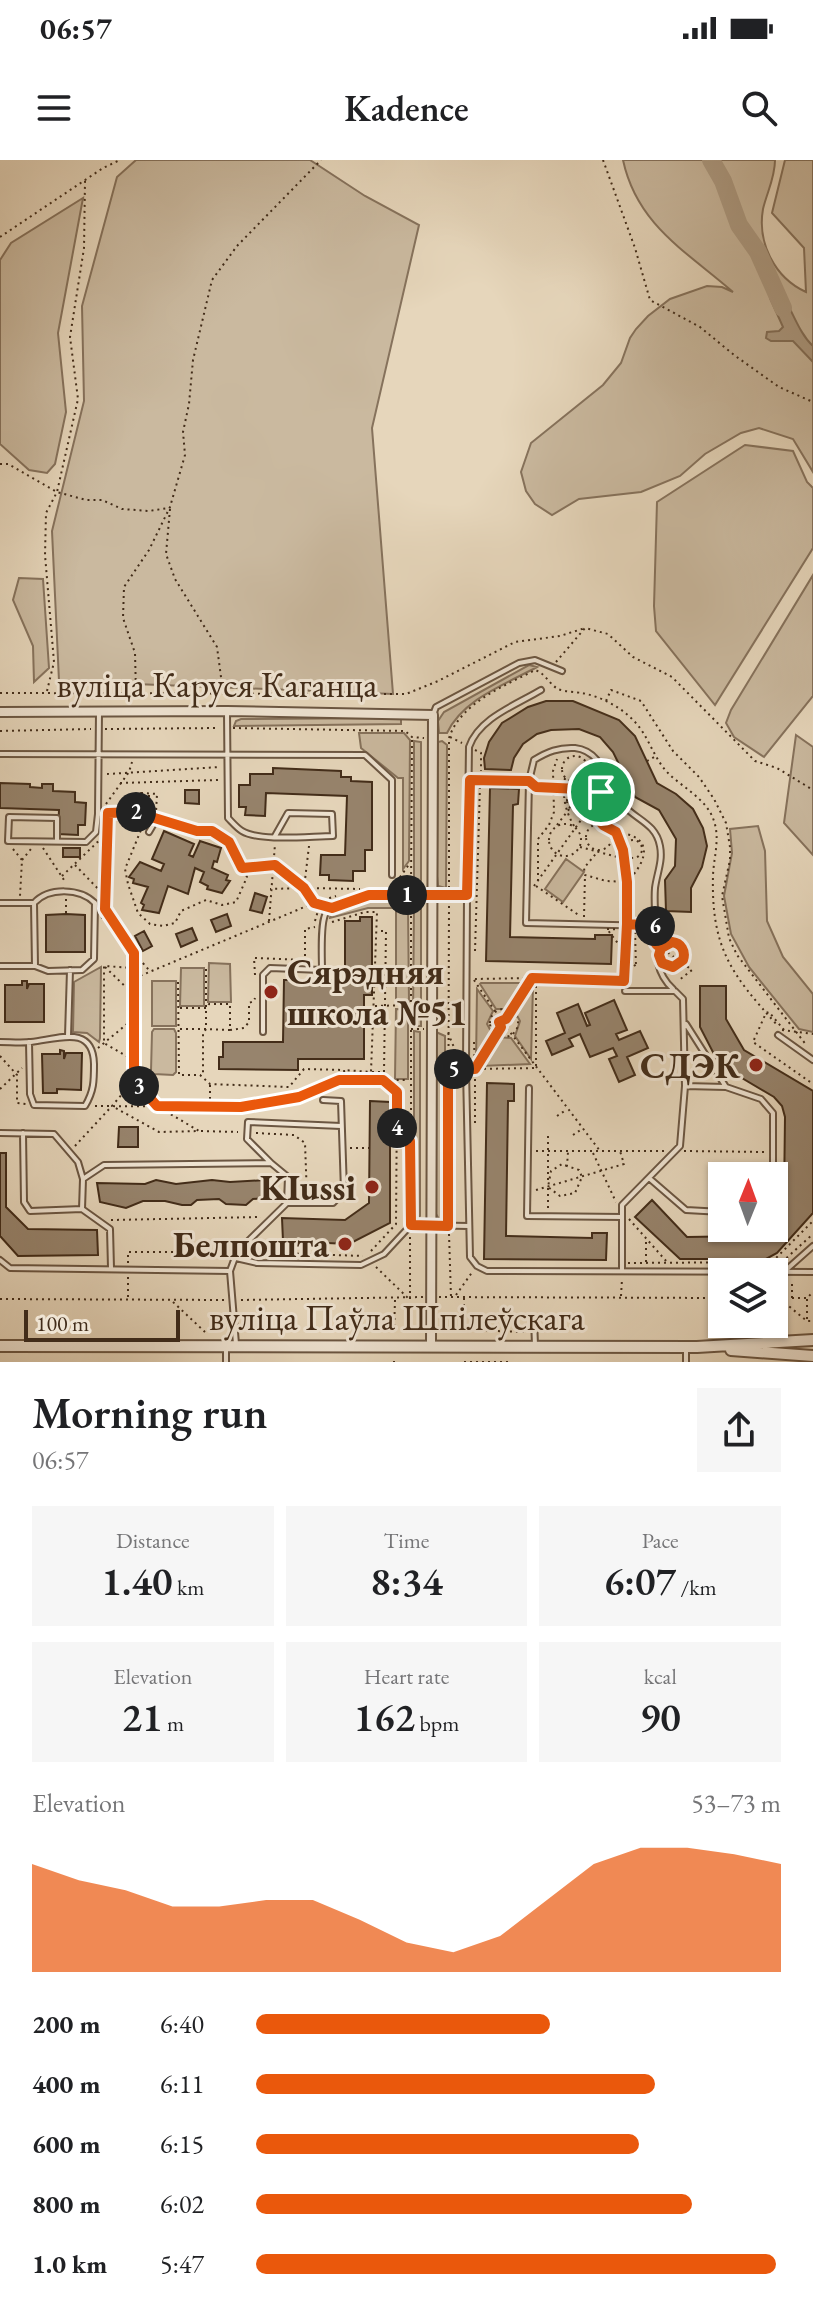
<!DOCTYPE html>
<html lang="en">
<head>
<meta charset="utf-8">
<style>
  body { margin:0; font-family:"EB Garamond",serif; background:#f6f6f6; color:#202124; height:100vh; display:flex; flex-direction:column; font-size:30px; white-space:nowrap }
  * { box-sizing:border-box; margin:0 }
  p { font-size:26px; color:#757577 }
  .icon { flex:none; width:44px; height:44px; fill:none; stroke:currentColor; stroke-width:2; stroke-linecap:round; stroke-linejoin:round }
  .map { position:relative; height:1202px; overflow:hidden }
  .sheet { display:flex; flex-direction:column; background:#fff; flex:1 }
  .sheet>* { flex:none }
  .needle { width:52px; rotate:1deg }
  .controls { position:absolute; left:708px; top:1002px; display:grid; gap:16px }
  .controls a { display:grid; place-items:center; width:80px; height:80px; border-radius:0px; background:#fff; box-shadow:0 2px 6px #0004; font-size:40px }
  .scale { position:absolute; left:24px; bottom:20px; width:156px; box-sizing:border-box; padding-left:8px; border:4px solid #422c19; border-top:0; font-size:22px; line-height:28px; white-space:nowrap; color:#422c19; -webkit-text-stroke:6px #efe4d3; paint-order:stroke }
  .pin { position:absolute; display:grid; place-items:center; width:68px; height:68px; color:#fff; margin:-34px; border:4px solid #fff; border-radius:50%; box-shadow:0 2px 8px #0007 }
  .km { position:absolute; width:40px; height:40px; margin:-20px; border-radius:50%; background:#222; color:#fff; font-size:22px; line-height:40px; text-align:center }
  .round { display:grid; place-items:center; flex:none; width:84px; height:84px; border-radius:0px; background:#f6f6f6 }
  .summary { display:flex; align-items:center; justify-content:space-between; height:136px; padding:0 32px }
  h1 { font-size:44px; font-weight:600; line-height:60px }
  .metrics { display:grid; grid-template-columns:repeat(3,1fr); gap:12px; height:136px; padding:8px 32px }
  .metrics div { display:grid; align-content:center; border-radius:0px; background:#f6f6f6; text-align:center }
  .metrics b { font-size:40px; font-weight:600 }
  .metrics small { font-size:22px; font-weight:400 }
  .metrics p { font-size:22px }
  .chart { height:224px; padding:16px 32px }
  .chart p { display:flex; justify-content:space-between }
  .chart svg { width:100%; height:144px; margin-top:8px; fill:#ea580c; opacity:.7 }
  ul { padding:0 32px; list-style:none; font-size:26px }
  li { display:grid; grid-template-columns:128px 96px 1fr; align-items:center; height:60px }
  li i { height:20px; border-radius:10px; background:#ea580c }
  .status { display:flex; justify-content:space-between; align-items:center; height:56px; padding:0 40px; background:#fff; direction:ltr }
  .status svg { height:22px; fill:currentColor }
  header { display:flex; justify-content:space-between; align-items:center; height:104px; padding:0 32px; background:#fff; font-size:36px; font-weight:600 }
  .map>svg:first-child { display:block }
  .green { fill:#cab99f; stroke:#86725c; stroke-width:2 }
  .water { fill:#ae9c84; stroke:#836f59; stroke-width:2 }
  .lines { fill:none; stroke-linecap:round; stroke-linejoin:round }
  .river { stroke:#ae9c84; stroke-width:18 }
  .building { fill:#97846d; stroke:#422c19; stroke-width:2 }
  .service-casing { stroke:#6b5642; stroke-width:8 }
  .minor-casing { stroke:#6b5642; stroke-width:12 }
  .tertiary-casing { stroke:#6b5642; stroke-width:14 }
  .path { stroke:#422c19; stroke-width:2; stroke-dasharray:2 4; stroke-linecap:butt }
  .service { stroke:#efe4d3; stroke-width:4 }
  .minor { stroke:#efe4d3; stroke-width:8 }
  .tertiary { stroke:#efe4d3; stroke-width:10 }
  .route-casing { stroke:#fff; stroke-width:16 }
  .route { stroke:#ea580c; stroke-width:10 }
  .poi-dot { fill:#8f2418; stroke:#efe4d3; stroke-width:3 }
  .labels { text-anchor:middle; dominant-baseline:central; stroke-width:6; stroke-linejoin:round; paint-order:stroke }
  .street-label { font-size:36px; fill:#422c19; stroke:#efe4d3 }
  .poi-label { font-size:36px; font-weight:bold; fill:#422c19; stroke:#efe4d3; text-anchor:end }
</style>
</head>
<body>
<div class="status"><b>06:57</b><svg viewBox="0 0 49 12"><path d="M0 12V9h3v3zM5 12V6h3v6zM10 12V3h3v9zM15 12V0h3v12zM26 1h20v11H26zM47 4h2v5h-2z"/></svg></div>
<header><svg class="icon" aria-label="menu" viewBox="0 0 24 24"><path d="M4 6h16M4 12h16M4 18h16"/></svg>Kadence<svg class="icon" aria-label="search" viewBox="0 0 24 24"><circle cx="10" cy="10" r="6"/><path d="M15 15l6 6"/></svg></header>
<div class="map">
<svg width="813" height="1202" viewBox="0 0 813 1202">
  <rect width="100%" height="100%" fill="#e6d6bb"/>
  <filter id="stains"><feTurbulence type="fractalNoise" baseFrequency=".0025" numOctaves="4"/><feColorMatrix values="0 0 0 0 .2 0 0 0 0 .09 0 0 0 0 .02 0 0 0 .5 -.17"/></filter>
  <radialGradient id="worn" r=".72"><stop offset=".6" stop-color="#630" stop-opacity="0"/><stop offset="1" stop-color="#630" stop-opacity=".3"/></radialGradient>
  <!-- green -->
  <path class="green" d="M136 0H310L365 36 419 65 372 268 393 534 59 521 52 371 84 241 82 146 117 17Z
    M623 0H775C775 18 767 32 763 49 757 83 775 118 806 132L804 88 772 53 785 0H813V312L793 279 759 268 741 273 705 294 680 316 641 332 579 339 552 355 535 344 526 331 521 312 531 283 603 225 621 203 630 178 636 169 648 156 670 139 707 126 722 127 733 132C686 91 637 65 623 0Z
    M83 38 58 173 66 252 55 304 47 313 29 310 0 284V100L11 83Z
    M745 285 793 291 807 322 813 328V388L715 545 656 471 654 446 657 342Z
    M813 415V536L764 597 734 577 726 563 731 550Z
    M19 418 43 419 49 508 34 522 33 486 13 440Z
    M529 505 537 507C506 524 463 539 447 573H439L438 561 444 552Z
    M401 558V564L234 566 236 561 241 559Z
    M359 573H404L410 580 409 701 403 709V618H398L361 588Z
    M796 575 813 587V695L784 663Z
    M414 581 421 582V720L418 726H414Z
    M442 581 447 585 446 728 438 726 437 716 438 582Z
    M758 666 765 691 767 761 783 797 813 834V872L799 869 749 807 731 774 724 736 732 693 730 669Z
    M566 699 584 712 563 742 545 729Z
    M414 740 420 743 421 748V866H415L413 862Z
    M364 742 402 741 408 746 409 843H396V748H368L330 758 331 753Z
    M209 803 230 804 231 842H208Z
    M101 807 100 878 99 882 87 873 73 872 74 822Z
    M181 808H204V846H180Z
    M152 821H176V866H152Z
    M481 823H525L526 825 510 849H496L480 824Z
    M529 826H533L531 899 515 876 520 861 514 850Z
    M477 829 493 851 487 864 493 875 476 903Z
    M396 849 408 850V919H395Z
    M154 869H174L176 873V912L173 915 154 914 151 911 152 872Z
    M414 871 420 872V1056L414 1059Z
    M436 872 445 876V1060L439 1059 436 1054Z
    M497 877 511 878 530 904 481 906Z"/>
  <!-- water -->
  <path class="water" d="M772 125C789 135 795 170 813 186V202L793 181H771L766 178 767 172 779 171 783 167 770 138 769 127Z"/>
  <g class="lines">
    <!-- river -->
    <path class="river" d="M711 0 723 21 739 65 758 92 783 148"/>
  </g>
  <!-- building -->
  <path class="building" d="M546 541H573L619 560 635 576 657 623 676 634 693 649 703 668 707 686 702 707 691 728V752L666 751 665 720 675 706 676 679 659 650 635 637 613 592 600 577 579 569 551 570 537 574 523 584 514 598 511 610 485 609 484 598 489 582 502 563 528 547Z
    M273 608 341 611V617H351V621L372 622V690H365V711H353V721L329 720V715H320L321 695H345L347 636 266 633 265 656 245 655 246 647H239V625H250V614H273Z
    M0 623 30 624V627L42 628V624H53V631L75 632V642L86 643 85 665H78V675L58 674 59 650 0 648Z
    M490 628 519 629 518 644 513 645 510 777 595 779V775H612L611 804 486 801Z
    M185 630H199V644L185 643Z
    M164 671 194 684 189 695 193 697 200 681 221 688 217 702 214 701 212 708 228 715 226 720 230 721 222 733 207 729 208 726 200 722 204 712 195 708 188 734 168 726 159 753 142 750 144 745 141 743 148 727 133 723 134 719 129 717 140 702 161 711 164 704 152 699Z
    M63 688H80V697H63Z
    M255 733 267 737 262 753 250 750Z
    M66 754 85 755V792H46V755Z
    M227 754 231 766 216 772 211 760Z
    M360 757H372V835H364V899H298V910L219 909V897H223V882H283L284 820H345V761H360Z
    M192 768 197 780 181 787 176 774Z
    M144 771 152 786 143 791 135 776Z
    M22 821H27V829L29 824H44V862H5V825H22Z
    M700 826H726V859L744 890 813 931V1053L777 1093 766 1099H680L635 1057 652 1040 687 1077 750 1076 757 1068H774V1049L784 1038 785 957 782 946 774 937 725 908 717 900 700 867Z
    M614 840 627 870 616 874 619 880 640 871 648 888 627 897 635 915 619 922 609 899 617 896 613 888 590 897 580 874 569 879 573 886 552 895 546 881 565 873 557 853 578 844 587 866 590 865 585 853Z
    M60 890 64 891V899L66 893H82L81 930 57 929V933H43L42 894H60Z
    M487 923 514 924V941H508L506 1076 592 1078V1073H607L606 1100 484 1099Z
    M370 941 390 942V1063L349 1084 283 1081 282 1058 345 1060 369 1043Z
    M119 967H138V987H118Z
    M0 993H6V1047L28 1069 97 1070 98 1095 18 1096 0 1076Z
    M156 1020 176 1024 212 1020 230 1022 266 1020 264 1038 253 1039 246 1045 226 1044 219 1039 197 1040 191 1045H182L165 1041H143L126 1048 100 1042 97 1023 145 1024Z"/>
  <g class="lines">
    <!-- service casing -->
    <g class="service-casing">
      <path id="service" d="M227 553 228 658C232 662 237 668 242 671 260 682 311 676 333 676L332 654 288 653 275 676
        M433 555 436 547 519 503 535 500 562 511
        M0 594 365 595 392 620V715
        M470 620 529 621 526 763 656 766C655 753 654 740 655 728 657 713 663 701 660 686 656 664 637 660 624 646 607 626 604 591 575 588 559 587 547 592 534 600L529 621
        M98 654 135 652 156 660 149 672
        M57 681V658L9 657 8 681 86 682 96 672 98 654 99 552
        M467 735 469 587C479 558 516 545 541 530
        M0 743H34C49 727 80 728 95 743L94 799 82 810 48 811 35 806 34 743
        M656 766C656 790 654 812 673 829
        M0 806H35
        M686 864 726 927 761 939 773 953V1016
        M263 872V815L270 808 322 810C322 798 320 762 326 753 343 728 438 736 467 735L466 910 470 1097 477 1106 487 1111 813 1112
        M778 875 813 900
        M68 876 70 810
        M0 882C10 882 21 883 31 882 58 879 93 864 94 904 94 921 94 931 85 946L34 945 30 934 29 882
        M685 926 726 927
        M529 928 527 1056 622 1057
        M0 973 54 974 78 1002 83 1019
        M23 973 24 1042 30 1051 82 1049
        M271 1003 247 979 248 962 341 966
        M649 1018 686 1050 722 1052
        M287 1043H333L344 1031 341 941 323 940
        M236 1098 257 1103 361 1105 384 1094 411 1065 469 1066
        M0 1100 10 1108 230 1111
        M111 1108 110 1069 82 1049 83 1019 104 1005 271 1003 288 1017 287 1043 237 1092 230 1111 236 1184
        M622 1110V1045L680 986 685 926 683 839 675 831H625
        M786 1110 813 1086
        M534 1159 535 1185
        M226 1202V1188
        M686 1202V1188"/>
    </g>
    <!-- minor casing -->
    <g class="minor-casing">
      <path id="minor" d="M0 552 227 551 433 555 431 1185"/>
    </g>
    <!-- tertiary casing -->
    <g class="tertiary-casing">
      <path id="tertiary" d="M0 1186 697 1187 813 1180
        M731 1190 813 1196"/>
    </g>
    <!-- path -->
    <path class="path" d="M603 0 635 88 650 140 700 167 734 195 779 227 813 242
      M0 77 103 8 120 0
      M0 304H8L57 332 86 340H102L122 349 149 351 168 348
      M170 349 166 394 175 419 217 487 223 532
      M556 502 585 468 608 474 633 497 672 517 755 601 777 608 813 630
      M47 531 54 502 45 395 46 353 57 332 78 239 70 177 84 88 85 20
      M136 532 135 493 123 458 124 427 149 390 170 347 185 295 183 272 189 244 193 200 212 120 237 86 321 0
      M0 533 406 534 438 521 515 482 560 476 585 468
      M606 541 611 530 641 541 673 591 699 617 714 639 726 663 730 687V700L722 736 729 778 737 795 807 886
      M233 568 405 571 412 577 424 578
      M105 569 219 568
      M0 571 91 569
      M450 577 462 583
      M475 590 481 593V611
      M562 609a13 13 0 1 1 26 0a13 13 0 1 1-26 0Z
      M647 601 656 596
      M107 614 220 607
      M565 618C562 636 565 650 574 666
      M120 623 218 620
      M538 627 599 630
      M567 641a9 9 0 1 1 18 0a9 9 0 1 1-18 0Z
      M149 635V648
      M587 642 589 649 601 663
      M106 644 129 612 132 602
      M140 645 141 633 157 634 156 652
      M549 680a16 16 0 1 1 32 0a16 16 0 1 1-32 0Z
      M586 677a13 13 0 1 1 26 0a13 13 0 1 1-26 0Z
      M143 665 125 709 128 724 138 753 150 764 163 766 175 763 181 751 206 740 222 745 236 742 247 717C241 706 237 691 229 682 218 669 180 666 162 661
      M557 665 570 648
      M624 689a9 9 0 1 1 18 0a9 9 0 1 1-18 0Z
      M309 686 304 728 315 743
      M580 687 625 699 600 630
      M43 688 66 723
      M13 689 22 700 20 736
      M599 690 584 708 585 715 606 721 627 722C640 709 656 684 630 675 623 673 616 672 610 670
      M625 699 627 757
      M22 700 31 689
      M75 705 104 735
      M243 708 275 705 304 728 270 729
      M62 716 107 673
      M538 721V679L549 665 554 652 553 611 557 599
      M411 726 412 577
      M534 726 601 632
      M536 726 580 756
      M393 727 410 703
      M305 728 360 729
      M449 728V578C461 542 505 526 535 510 545 513 549 524 558 529 565 532 576 532 582 533 602 537 621 547 635 562 649 577 654 599 668 613 683 628 707 639 714 661 720 679 714 696 713 715 711 788 731 814 778 866
      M66 739V754
      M110 756 134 793V920L157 946 199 971 159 972 112 946 134 920
      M584 757 585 715
      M101 758 110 756 105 749 109 661
      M269 761 275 684
      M315 761 320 744
      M332 762 365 752H377L371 912 344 910
      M607 769 635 770 636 807Z
      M659 795a13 13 0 1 1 26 0a13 13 0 1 1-26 0Z
      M663 789 692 810 678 821
      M475 791 480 626
      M135 794 149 810
      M105 807 132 833
      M255 815 254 798 305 800V769L315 767
      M135 818 314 743 336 736
      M474 820 501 860
      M178 822 179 915H200L210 924 289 927 304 909 344 910 345 919
      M375 846 411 845
      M180 848H206L209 844H230V870L206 869 203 874V916
      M490 863a14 14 0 1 1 28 0a14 14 0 1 1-28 0Z
      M506 859 532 818 624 821 627 772
      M499 864a5 5 0 1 1 10 0a5 5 0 1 1-10 0Z
      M507 868 600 991
      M180 869H206V808
      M411 869H424
      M230 870 244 868 249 862V843L254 841 255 838
      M782 870 813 874
      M784 870 769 852 766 853 753 882 813 924
      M448 873 458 897
      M474 882 475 909 536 908V827L532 818 475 819
      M98 888 133 859
      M0 896 17 915V943L26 944
      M133 900 104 883V806L134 808
      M372 912H384L386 771H377
      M0 929 22 908
      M210 945V924
      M95 946 241 947 299 937 339 920H408
      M557 956 566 950
      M475 963V909L501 867
      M201 971 238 972
      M256 973 294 975 305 983 307 1037
      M573 975 582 969
      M75 986 111 947
      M350 988H369
      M536 991H666
      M684 991 766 992
      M593 993 616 1042
      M567 1006 562 1004 551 1011 548 1027 560 1036 575 1033 582 1017 579 1010 567 1006 568 992
      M548 1020V974
      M536 1030 624 1004 620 991
      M548 1048V1027
      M411 1058V741
      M629 1059 667 1102
      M111 1060 261 1057
      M448 1060 449 742
      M449 1074 451 1137
      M371 1091 396 1064 397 935 383 920
      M249 1092 363 1096
      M646 1102V1080
      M772 1102 813 1061
      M782 1102 813 1074
      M128 1103V1092H231
      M628 1103 781 1102
      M376 1107 409 1139
      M128 1117V1140
      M456 1135 473 1111
      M621 1136 622 1119
      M439 1137 722 1138
      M464 1138V1170L526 1172
      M774 1138H807L813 1132
      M792 1138V1120
      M0 1139 227 1140
      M410 1139V1077
      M780 1139 807 1161H813
      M807 1139V1161
      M241 1140 423 1137
      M173 1142 205 1172
      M394 1172 395 1140
      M394 1202V1201
      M464 1202H510"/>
    <!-- service -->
    <use href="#service" class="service"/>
    <!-- minor -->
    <use href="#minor" class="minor"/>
    <!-- tertiary -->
    <use href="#tertiary" class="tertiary"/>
  </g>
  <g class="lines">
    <!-- route casing -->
    <g class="route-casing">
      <path id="route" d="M601 632 600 630 536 627 529 621 470 620 467 735H369L332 748 314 743 304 728 275 705 242 708 229 682 212 671H197L135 652 108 653 105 749 134 793V920L157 946 241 947 299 937 339 920H383L397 932V981H410L411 1065 448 1066V909H475L501 867 499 862 506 859 532 818 624 821 627 764 656 766V784L661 788 659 795 662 803 673 807 683 800C686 791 681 783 672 782L661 788 656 784V766L627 764V722L623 690 616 672 603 665 589 649 601 632"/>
    </g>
    <!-- route -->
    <use href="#route" class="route"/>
  </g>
  <!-- markers -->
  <g class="poi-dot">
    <circle cx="271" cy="832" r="8"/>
    <circle cx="756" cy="905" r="8"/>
    <circle cx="372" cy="1027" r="8"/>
    <circle cx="345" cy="1084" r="8"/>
  </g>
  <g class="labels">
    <!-- street labels -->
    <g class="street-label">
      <text x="217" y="524">вуліца Каруся Каганца</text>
      <text x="397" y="1157">вуліца Паўла Шпілеўскага</text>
    </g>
    <!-- poi labels -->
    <g class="poi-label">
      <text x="287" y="811" text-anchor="start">Сярэдняя<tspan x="287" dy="41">школа №51</tspan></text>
      <text x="740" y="905">СДЭК</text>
      <text x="356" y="1027">KIussi</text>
      <text x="329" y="1084">Белпошта</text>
    </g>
  </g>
  <rect width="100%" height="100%" filter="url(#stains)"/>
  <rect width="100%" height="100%" fill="url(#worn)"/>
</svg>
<div class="controls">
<a><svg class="needle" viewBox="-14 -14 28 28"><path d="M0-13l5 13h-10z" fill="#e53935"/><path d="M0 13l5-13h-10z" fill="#757577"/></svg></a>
<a><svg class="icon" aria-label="layers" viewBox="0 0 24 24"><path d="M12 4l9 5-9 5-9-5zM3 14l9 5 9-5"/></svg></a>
</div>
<div class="scale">100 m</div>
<div class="pin" style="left:601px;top:632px;background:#1e9e55"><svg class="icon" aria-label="arrive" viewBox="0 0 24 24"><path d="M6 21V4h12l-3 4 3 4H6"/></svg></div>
<b class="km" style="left:407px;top:735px">1</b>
<b class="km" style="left:136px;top:652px">2</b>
<b class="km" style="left:139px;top:926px">3</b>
<b class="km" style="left:397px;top:968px">4</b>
<b class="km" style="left:454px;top:909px">5</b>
<b class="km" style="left:655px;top:766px">6</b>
</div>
<section class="sheet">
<div class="summary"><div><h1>Morning run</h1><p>06:57</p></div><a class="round"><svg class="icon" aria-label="share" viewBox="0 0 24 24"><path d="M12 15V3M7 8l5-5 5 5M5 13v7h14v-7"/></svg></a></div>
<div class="metrics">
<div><p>Distance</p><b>1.40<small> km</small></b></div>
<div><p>Time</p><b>8:34</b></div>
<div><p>Pace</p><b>6:07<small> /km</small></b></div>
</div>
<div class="metrics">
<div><p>Elevation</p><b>21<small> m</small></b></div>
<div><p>Heart rate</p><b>162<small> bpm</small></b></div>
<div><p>kcal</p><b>90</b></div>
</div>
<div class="chart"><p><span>Elevation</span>53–73 m</p>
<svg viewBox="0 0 160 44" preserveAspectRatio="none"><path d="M0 44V11L10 16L20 19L30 24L40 24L50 22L60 22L70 28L80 35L90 38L100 33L110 22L120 11L130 6L140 6L150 8L160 11V44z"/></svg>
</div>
<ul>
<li><b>200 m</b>6:40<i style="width:56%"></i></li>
<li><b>400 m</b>6:11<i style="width:76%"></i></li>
<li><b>600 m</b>6:15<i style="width:73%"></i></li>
<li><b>800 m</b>6:02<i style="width:83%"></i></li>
<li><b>1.0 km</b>5:47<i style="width:99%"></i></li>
</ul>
</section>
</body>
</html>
